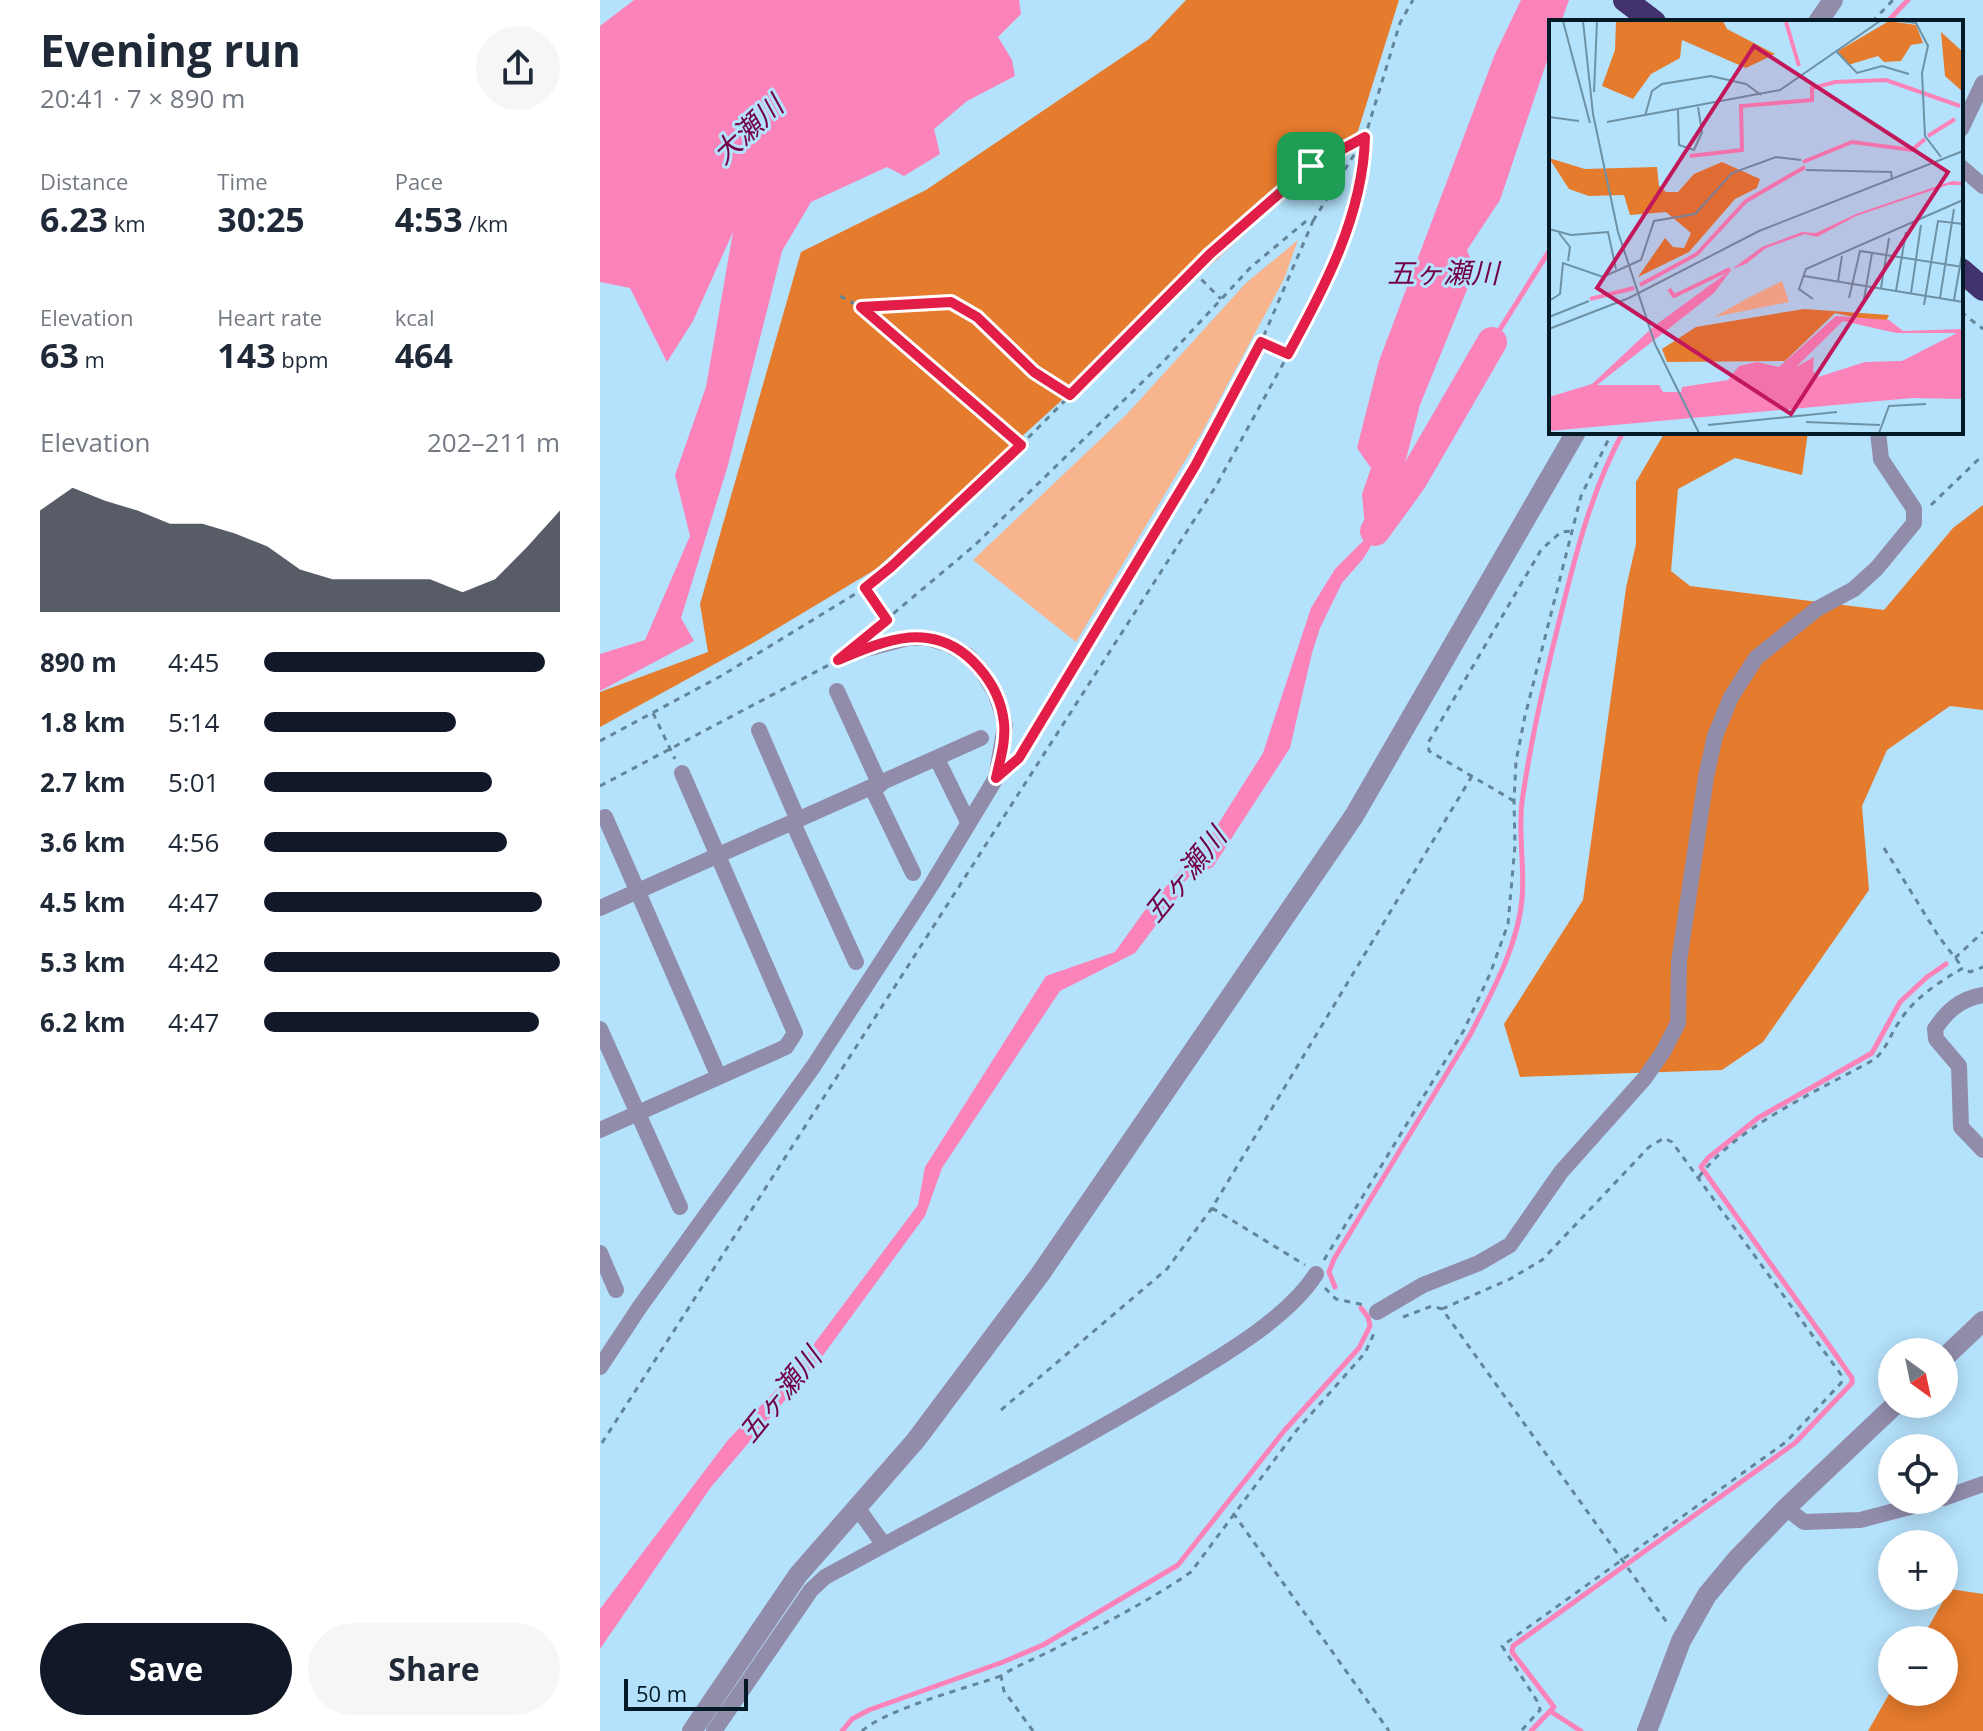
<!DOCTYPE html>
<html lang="en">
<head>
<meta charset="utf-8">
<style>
  body { margin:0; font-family:"Open Sans","Noto Sans JP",sans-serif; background:#f6f6f7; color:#1f2937; height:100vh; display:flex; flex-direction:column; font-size:30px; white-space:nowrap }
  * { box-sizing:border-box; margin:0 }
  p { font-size:26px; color:#747a83 }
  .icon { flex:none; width:44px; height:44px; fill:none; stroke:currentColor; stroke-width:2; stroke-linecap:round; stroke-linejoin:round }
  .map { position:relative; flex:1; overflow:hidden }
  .side { display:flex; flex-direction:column; background:#fff; width:600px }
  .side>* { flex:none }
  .needle { width:52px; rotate:147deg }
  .buttons { position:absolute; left:1278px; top:1338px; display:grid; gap:16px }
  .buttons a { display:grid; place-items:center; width:80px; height:80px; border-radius:50%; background:#fff; box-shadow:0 4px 20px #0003; font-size:40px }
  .scale { position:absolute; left:24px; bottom:20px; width:124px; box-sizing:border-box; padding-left:8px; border:4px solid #021b27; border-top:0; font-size:22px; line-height:28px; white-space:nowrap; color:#021b27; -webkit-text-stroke:6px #b4e1fb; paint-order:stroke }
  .pin { position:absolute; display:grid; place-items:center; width:68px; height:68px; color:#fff; margin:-34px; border-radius:16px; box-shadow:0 4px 12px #0006 }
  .round { display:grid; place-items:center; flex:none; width:84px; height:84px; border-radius:42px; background:#f6f6f7 }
  .summary { display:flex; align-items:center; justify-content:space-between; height:136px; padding:0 40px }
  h1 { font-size:44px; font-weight:700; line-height:60px }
  .metrics { display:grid; grid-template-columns:repeat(3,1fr); gap:12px; height:136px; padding:8px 40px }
  .metrics div { display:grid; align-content:center }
  .metrics b { font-size:34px; font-weight:700 }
  .metrics small { font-size:22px; font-weight:400 }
  .metrics p { font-size:22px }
  .chart { height:224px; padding:16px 40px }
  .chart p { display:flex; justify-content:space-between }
  .chart svg { width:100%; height:144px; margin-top:8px; fill:#111827; opacity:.7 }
  .primary-button { display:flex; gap:16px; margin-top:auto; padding:16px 40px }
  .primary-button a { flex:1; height:92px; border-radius:48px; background:#111827; color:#fff; font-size:32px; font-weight:700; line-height:92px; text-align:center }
  .primary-button a+a { background:#f6f6f7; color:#1f2937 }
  ul { padding:0 40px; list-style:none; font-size:26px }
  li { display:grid; grid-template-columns:128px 96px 1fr; align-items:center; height:60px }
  li i { height:20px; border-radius:10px; background:#111827 }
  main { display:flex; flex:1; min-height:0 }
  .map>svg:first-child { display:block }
  .green { fill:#f8b58d }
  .forest { fill:#e57b2d }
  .water { fill:#fb83ba }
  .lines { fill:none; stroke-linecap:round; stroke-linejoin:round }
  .stream { stroke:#fb83ba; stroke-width:5 }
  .river { stroke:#fb83ba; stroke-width:30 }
  .path { stroke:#628599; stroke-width:3; stroke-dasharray:6 6; stroke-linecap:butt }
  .minor { stroke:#918caa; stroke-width:16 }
  .tertiary { stroke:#918caa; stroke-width:20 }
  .motorway { stroke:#42336e; stroke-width:24 }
  .route-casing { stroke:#fff; stroke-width:16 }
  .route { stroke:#e11d48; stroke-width:10 }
  .labels { text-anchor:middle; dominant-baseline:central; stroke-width:6; stroke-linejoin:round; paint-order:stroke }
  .water-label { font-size:28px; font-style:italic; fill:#720145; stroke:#b4e1fb }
  .inset-river { fill:none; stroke:#fb83ba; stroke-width:4 }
  .inset-road { fill:none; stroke:#6d92a6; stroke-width:2 }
  .view { fill:#c2185b; fill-opacity:0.15; stroke:#c2185b; stroke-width:4 }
  .inset-edge { fill:none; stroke:#021b27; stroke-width:4 }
</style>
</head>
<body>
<main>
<section class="side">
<div class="summary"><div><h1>Evening run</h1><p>20:41 · 7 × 890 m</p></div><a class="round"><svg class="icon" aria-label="share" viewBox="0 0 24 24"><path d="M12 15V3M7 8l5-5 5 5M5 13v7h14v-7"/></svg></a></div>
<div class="metrics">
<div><p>Distance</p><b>6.23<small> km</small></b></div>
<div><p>Time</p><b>30:25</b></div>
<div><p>Pace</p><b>4:53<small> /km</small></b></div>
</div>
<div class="metrics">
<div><p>Elevation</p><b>63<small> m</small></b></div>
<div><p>Heart rate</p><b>143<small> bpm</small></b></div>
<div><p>kcal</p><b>464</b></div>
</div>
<div class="chart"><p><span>Elevation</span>202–211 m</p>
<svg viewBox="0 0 160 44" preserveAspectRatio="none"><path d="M0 44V13L10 6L20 10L30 13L40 17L50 17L60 20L70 24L80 31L90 34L100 34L110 34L120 34L130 38L140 34L150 24L160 13V44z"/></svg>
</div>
<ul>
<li><b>890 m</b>4:45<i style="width:95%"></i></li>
<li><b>1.8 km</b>5:14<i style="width:65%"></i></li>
<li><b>2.7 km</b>5:01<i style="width:77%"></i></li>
<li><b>3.6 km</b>4:56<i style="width:82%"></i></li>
<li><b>4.5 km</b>4:47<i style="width:94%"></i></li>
<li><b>5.3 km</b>4:42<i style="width:100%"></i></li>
<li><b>6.2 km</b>4:47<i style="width:93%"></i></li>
</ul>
<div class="primary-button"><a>Save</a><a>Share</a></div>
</section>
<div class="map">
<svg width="1383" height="1731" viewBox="0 0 1383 1731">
  <rect width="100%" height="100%" fill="#b4e1fb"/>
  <!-- green -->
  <path class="green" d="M698 240 684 279 601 434 476 642 373 560 526 415 646 283Z"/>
  <!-- forest -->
  <path class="forest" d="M586 0H799L758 131 276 569 153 643 0 727V692L108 652 100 604 201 252 326 190 549 39Z
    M1065 432H1208L1202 475 1135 458 1078 489 1071 571 1090 586 1284 610 1353 528 1383 505V710L1350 706 1287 750 1262 806 1269 890 1163 1042 1122 1070 920 1077 904 1024 983 900 1026 588 1036 544V482Z
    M1350 1589 1383 1594V1731H1268L1292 1689V1692H1344V1640H1321Z"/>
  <!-- water -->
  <path class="water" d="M34 0H419L421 14 398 37 412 60 415 76 367 101 334 129 340 154 304 176 287 167 211 202 182 251 128 465 81 618 94 641 0 691V654L45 640 90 536 75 475 106 387 133 232 93 321 67 362 30 288 0 282V26Z
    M921 0H969L961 22H951V49L900 200 867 250 875 270 820 405 801 479 778 534 763 559 742 583 720 628 712 653 690 748 613 867 589 877 574 892 579 895 535 953 460 991 342 1168 325 1216 221 1358 111 1487 0 1649V1609L128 1440 193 1372 318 1205 325 1167 446 976 515 952 545 910 608 840 663 753 711 608 735 569 766 538 762 494 771 468 757 448 779 361 895 54Z"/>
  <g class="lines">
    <!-- stream -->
    <path class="stream" d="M1287 22 1308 0
      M892 342 951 248
      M735 1287 729 1272 734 1259 870 1035C891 994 918 946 922 899 925 867 918 834 922 802 931 737 946 673 962 610 977 548 993 488 1023 432
      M950 1711 981 1731
      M242 1731 252 1719 269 1710 403 1662 443 1645 578 1565 684 1431 759 1348 770 1326 768 1317 761 1308
      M931 1731 954 1707 912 1652 913 1646 1195 1443 1252 1383V1378L1231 1348 1101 1167 1108 1158 1158 1118 1272 1053 1300 1002 1327 977 1346 964"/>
    <!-- river -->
    <path class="river" d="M775 531 812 480 892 342"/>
    <!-- path -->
    <path class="path" d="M1272 22 1293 0
      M713 221 765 137 800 23 813 0
      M593 271 621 299
      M240 296 261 307 351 302 377 317 434 372 470 395
      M261 307 421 445
      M1361 312 1383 329
      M661 342 687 353
      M1331 505 1383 455
      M265 588 291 627
      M275 629 375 545 562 363 651 267 705 222 713 221 656 354 595 466 538 564 417 759
      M238 660 248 652
      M53 713 75 759
      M0 741 121 676 265 588 291 567 421 445 610 254 711 166 765 137V161L755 206 718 300 616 486 0 1446
      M0 786 240 659
      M914 801 829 751 828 743 941 550 961 532 972 531
      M1284 848 1339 937 1363 968
      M1355 958 1383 932
      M1099 1177C1135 1127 1222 1089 1275 1059 1287 1048 1290 1035 1299 1022 1314 998 1339 982 1363 968L1370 972 1383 967
      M612 1208 705 1265
      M724 1260 864 1030 890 974 908 924 915 845 914 801 916 761 925 716 981 496 1012 432
      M725 1288 736 1299 764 1305
      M842 1309 910 1279 942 1260 1049 1147 1064 1138 1072 1142 1242 1376 1241 1383 1186 1442 902 1646 939 1704 940 1710 921 1731
      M803 1317 832 1306 842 1309 1068 1624
      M401 1410 567 1269 612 1208 872 776
      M633 1513 789 1731
      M262 1731C287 1709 366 1688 401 1676
      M433 1731 404 1691 401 1676C419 1664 438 1658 456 1648 502 1625 549 1601 591 1572L696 1431 765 1353 776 1329"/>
    <!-- minor -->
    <path class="minor" d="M1361 129 1383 83
      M1361 167 1383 186
      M237 691 280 785
      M159 730 198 820
      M337 759 368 822
      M272 788 313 873
      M5 817 119 1077
      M193 823 256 962
      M0 908 381 738
      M1383 995C1360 999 1347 1011 1335 1029L1336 1039 1359 1066 1361 1127 1383 1150
      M0 1029 80 1207
      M0 1130 186 1047 195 1033 82 773
      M0 1253 16 1290
      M777 1312 823 1285 879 1263 910 1245 961 1172 1044 1079 1063 1052 1078 1023 1079 962 1106 777 1115 736 1131 697 1156 658 1217 609 1254 589 1277 568 1314 523V509L1281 459 1278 432
      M0 1367 39 1308 213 1067 332 884 396 778 405 726 402 712 395 692 382 671 367 655 348 644 327 638H308L262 650
      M1344 1498 1383 1484
      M256 1506 284 1545C379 1494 475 1444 567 1389 614 1361 687 1320 716 1274
      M1186 1508 1204 1522 1260 1520 1337 1500
      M114 1731 211 1590 225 1577 284 1545"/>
    <!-- tertiary -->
    <path class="tertiary" d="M1218 22 1233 0
      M1344 1358 1383 1321
      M92 1731 198 1575 316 1440 441 1273 754 816 976 432
      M1047 1731 1081 1641 1107 1595 1137 1559 1186 1508 1296 1404"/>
    <!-- motorway -->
    <path class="motorway" d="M1025 0 1054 22
      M1361 270 1383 289"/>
  </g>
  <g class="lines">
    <!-- route casing -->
    <g class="route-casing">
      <path id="route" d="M765 137C763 215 725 287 688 354L661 342 595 466 419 758 396 778C400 760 406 741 404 723 400 684 367 643 327 638 298 634 264 649 238 660L287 620 265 588 291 567 421 445 261 307 351 302 377 317 434 372 470 395 610 254 711 166Z"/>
    </g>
    <!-- route -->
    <use href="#route" class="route"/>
  </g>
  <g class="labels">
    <!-- water labels -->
    <g class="water-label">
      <text transform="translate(147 129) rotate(-43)">大瀬川</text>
      <text x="843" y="272">五ヶ瀬川</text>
      <text transform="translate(584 874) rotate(-51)">五ヶ瀬川</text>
      <text transform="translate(179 1394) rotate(-51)">五ヶ瀬川</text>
    </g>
  </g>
  <!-- overview -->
  <g transform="translate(949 20)">
    <rect width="414" height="414" fill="#b4e1fb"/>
    <path d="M233 261 240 282 165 297 197 279Z" fill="#f8b58d"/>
    <path d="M67 1H174L178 9 226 34 197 48 133 20 131 38 102 54 84 79 53 66 66 30ZM340 1 367 5 374 23 362 25 352 41 335 42 329 36 299 45 289 31ZM392 12 414 32V72L396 56ZM0 138 36 149 108 147 110 166 117 172H129L145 154 173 142 211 159 208 168 186 179 140 232 89 257 116 218 124 227 135 228 142 213 117 192 81 195 75 175 40 176 20 169ZM255 289 340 295 336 304 286 293 236 341 118 342 113 329 147 307Z" fill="#e57b2d"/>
    <path d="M403 161 414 162V165H399L307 196 268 217 256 214 217 228 197 244 183 249 165 273 48 365H110L114 372H132L133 367 179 360 190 346 208 342 230 347 287 296 340 300 354 311 414 309V379L363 378 0 411V377L43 364 104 307 213 227 253 212 267 213 307 194ZM294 301 347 313H408L353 341 316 342 269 357 264 351 265 337 247 347Z" fill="#fb83ba" fill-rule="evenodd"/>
    <path class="inset-river" d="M237 2 250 46M379 116 406 99M141 136 193 130 192 86 263 80V68L286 62 337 60 411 86M254 142 303 122 363 130 376 119M91 265 148 234 197 181 256 147M148 265 181 249M120 269 125 276 148 265M41 279 85 268"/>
    <path class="inset-road" d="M14 1 41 103M34 1 44 94 69 212 106 324 150 413M351 1 367 3 379 26 373 53 376 116 392 137M287 31 308 53 333 46 360 54M45 72 48 1M129 90 130 125 145 130 153 112 149 87M96 96 103 71 113 64 162 56 197 64 212 75M0 97 30 101M58 102 231 70 331 1M257 150 342 152 343 160M0 209 22 215 59 212 67 249M10 213 21 227 19 241M255 256 414 282M289 261 293 236M332 268 340 218M347 271 357 212M362 273 372 205M300 278 311 231 414 247M391 278 405 189M264 279 250 269 257 249 414 180M315 279 323 233M405 280 414 229M0 281 11 274 14 243 54 257 92 240 105 201 146 194 183 153 227 137 252 140M375 285 389 201 414 204M0 297 40 281M0 309 80 278 210 211 414 131M257 402 331 405M159 405 288 392M330 413 340 386 377 384"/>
    <path class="view" d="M205 26 399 152 242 394 48 268Z"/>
    <rect width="414" height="414" class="inset-edge"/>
  </g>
</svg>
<div class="buttons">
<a><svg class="needle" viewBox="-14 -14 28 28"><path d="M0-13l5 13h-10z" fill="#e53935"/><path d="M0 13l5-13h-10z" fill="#747a83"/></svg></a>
<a><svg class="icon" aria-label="locate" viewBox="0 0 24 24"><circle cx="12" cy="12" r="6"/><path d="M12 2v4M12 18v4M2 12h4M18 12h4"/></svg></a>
<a>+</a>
<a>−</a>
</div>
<div class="scale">50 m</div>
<div class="pin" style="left:711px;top:166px;background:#1e9e55"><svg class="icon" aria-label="arrive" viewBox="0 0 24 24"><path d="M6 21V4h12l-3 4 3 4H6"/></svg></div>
</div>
</main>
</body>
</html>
